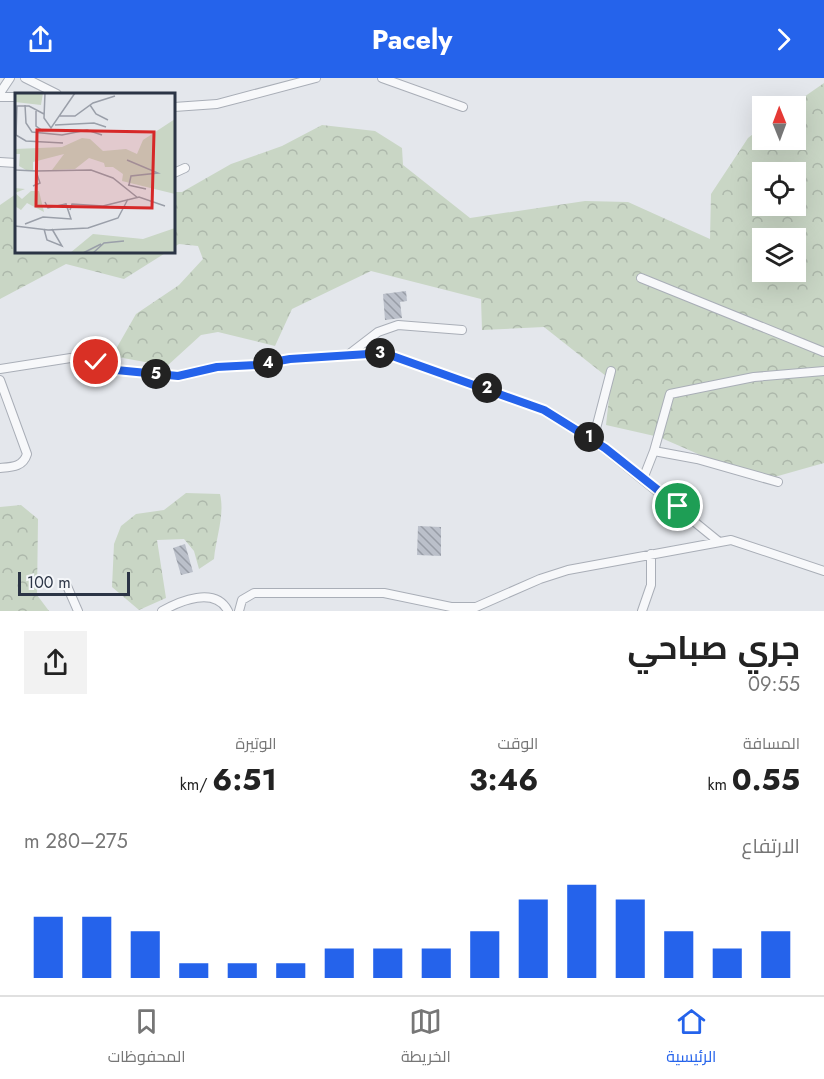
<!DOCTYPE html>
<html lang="ar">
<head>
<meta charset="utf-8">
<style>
  body { margin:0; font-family:Jost,Cairo,sans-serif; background:#f2f2f2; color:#222; direction:rtl; height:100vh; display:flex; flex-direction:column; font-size:22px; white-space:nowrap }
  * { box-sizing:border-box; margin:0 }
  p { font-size:20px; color:#767676 }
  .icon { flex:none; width:33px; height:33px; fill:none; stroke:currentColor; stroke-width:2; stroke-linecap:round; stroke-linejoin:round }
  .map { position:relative; height:533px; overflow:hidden; direction:ltr }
  .details { display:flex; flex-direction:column; background:#fff; flex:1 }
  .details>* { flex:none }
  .needle { width:39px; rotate:359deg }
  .controls { position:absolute; left:752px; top:18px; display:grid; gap:12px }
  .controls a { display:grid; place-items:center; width:54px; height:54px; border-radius:0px; background:#fff; box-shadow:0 6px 24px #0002; font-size:30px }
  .scale { position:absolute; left:18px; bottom:15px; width:112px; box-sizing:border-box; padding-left:6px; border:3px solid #2b3445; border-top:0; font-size:16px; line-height:21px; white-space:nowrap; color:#2b3445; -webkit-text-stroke:4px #f4f6f9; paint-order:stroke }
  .pin { position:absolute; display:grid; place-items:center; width:51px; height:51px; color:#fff; margin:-26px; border:3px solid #fff; border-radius:50%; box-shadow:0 2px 6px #0007 }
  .km { position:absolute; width:30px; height:30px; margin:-15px; border-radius:50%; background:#222; color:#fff; font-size:16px; line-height:30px; text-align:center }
  .round { display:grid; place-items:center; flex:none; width:63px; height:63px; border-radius:0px; background:#f2f2f2 }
  .head { display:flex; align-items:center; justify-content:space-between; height:102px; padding:0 24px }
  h1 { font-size:33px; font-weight:700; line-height:45px }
  .stats { display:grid; grid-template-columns:repeat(3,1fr); gap:9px; height:102px; padding:6px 24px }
  .stats div { display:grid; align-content:center }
  .stats b { font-size:30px; font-weight:700 }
  .stats small { font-size:16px; font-weight:400 }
  .stats p { font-size:16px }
  .chart { height:168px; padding:12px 24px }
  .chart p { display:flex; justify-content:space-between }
  .chart svg { width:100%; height:108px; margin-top:6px; stroke:#2563eb; stroke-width:6 }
  header { display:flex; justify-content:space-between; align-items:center; height:78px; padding:0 24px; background:#2563eb; color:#fff; font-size:27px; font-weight:700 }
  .tab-bar { display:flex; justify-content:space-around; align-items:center; height:84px; border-top:2px solid #e0e0e0; background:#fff; font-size:16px; color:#767676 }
  .tab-bar a { display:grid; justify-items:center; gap:3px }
  .tab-bar .selected { color:#2563eb }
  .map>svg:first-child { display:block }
  .forest { fill:url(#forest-crowns); fill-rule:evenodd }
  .building { fill:url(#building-back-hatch) }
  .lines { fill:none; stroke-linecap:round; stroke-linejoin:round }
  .street-casing { stroke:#a9aeb7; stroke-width:10 }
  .street { stroke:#f7f8fa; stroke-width:8 }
  .route-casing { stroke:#fff; stroke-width:12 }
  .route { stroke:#2563eb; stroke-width:8 }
  .inset-road { fill:none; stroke:#9a9fa9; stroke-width:1.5 }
  .view { fill:#d62828; fill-opacity:0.15; stroke:#d62828; stroke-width:3 }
  .inset-edge { fill:none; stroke:#2b3445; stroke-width:3 }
</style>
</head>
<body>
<header><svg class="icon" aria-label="forward" viewBox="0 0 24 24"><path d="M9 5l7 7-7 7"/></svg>Pacely<svg class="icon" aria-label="share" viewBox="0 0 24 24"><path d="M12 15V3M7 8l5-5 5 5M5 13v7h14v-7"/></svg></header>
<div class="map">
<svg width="824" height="533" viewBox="0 0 824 533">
  <defs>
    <pattern id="forest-crowns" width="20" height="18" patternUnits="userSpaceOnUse" patternTransform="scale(1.5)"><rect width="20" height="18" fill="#c9d6c5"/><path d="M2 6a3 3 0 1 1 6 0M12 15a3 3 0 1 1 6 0" fill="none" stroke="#adb8ab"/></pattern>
    <pattern id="building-back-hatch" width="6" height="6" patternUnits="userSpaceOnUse" patternTransform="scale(1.5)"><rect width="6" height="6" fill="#bbc0ca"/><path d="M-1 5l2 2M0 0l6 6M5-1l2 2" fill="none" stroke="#989da6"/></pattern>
  </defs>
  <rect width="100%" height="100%" fill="#e4e7ec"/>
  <!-- forest -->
  <path class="forest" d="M824 5V385L760 403 659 359 606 347 611 302 544 249 482 252 481 221 371 193 292 231 275 268 218 254 201 257 167 288 112 278 136 236 179 207 203 181 198 168 179 166 174 169V114H182L231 86 282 68 322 47 375 53 402 70 403 87 470 140 585 123 628 124 710 161 711 116 748 60 762 49V62H795V28H791ZM762 94H795V128H762ZM762 160H795V194H762Z
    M16 116V174H167L124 201 66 186 0 221V127Z
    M186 415 220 416C225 437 216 459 214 481L199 491 194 473 184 461 157 462 166 520 139 532 112 509 114 466 121 448 136 436 164 432Z
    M21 427 38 441 37 517 49 533H0V429Z"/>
  <!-- building -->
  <path class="building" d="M406 213 407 223 400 224 402 240 385 242 383 216Z
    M418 448 441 449V478L417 477Z
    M185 466 193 494 181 497 173 470Z"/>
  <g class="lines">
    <!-- street casing -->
    <g class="street-casing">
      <path id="street" d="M25 0 57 16
        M382 0 463 29
        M0 15 10 0
        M0 19H16
        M174 29 217 26 316 0
        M0 84 16 85
        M174 95 185 90
        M641 200 824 274
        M348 277 378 254 398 247 462 252
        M0 291 77 279 116 292 178 298 217 289 256 287 290 281 384 275 544 332 605 371 718 463
        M0 302 27 376C23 389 12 389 0 390
        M593 362 611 293
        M654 373 670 316 754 299 824 293
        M643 401 654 373 697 381 778 404
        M67 508 78 533
        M162 533C180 523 215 508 228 533
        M239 533 242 522 254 515H384L451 529H476L540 501 568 492 731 462 824 493
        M642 533 651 507V476"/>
    </g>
    <!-- street -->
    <use href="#street" class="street"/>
  </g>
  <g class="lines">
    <!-- route casing -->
    <g class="route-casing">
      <path id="route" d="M96 284 116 292 178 298 217 289 256 287 290 281 384 275 544 332 605 370 678 428"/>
    </g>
    <!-- route -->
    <use href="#route" class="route"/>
  </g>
  <!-- overview -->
  <g transform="translate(15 15)">
    <rect width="160" height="160" fill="#e4e7ec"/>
    <path d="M0 0H28L26 12 0 9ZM160 26V101L107 88 108 81 98 74H90L89 70 74 65 60 76 37 77 49 61 18 69V77H11L4 73 5 61H0V56L47 54 67 45 75 46 88 58 111 56 122 61 128 47ZM0 95 10 96 0 100 7 106 16 98H24L29 119 12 110 6 117 0 113ZM160 135V160H55L78 141 128 146Z" fill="#c9d6c5"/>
    <path class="inset-road" d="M30 0 29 25 36 35 60 0M10 12 11 30 17 39 47 42 72 37 87 42M75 12 81 21 93 27M21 18V33L28 38M29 21 14 13H2L1 42 11 48 48 50M44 23H60L78 10 100 3M40 32 79 30 91 34M112 67 143 80 116 83 114 92M0 77 21 78 25 90 18 93M21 78 76 77 98 85 123 105M113 92 131 96M55 117 57 111 88 113 124 104 150 113M10 131 28 124 56 126 51 111 33 115 30 109M0 133 33 137 73 135 103 125 113 106M29 136 32 147 47 153 37 136M68 160 86 151M78 160 89 150 109 148"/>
    <path class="view" d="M22 37 139 39 137 115 21 113Z"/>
    <rect width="160" height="160" class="inset-edge"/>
  </g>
</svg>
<div class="controls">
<a><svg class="needle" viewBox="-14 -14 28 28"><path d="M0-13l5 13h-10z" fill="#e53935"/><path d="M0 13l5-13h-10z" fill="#767676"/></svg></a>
<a><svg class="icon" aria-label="locate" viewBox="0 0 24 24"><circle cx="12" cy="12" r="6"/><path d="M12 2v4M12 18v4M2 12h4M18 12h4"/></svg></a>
<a><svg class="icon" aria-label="layers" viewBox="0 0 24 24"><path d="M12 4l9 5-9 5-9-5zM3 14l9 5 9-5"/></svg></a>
</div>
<div class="scale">100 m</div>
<div class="pin" style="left:678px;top:428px;background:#1e9e55"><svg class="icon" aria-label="arrive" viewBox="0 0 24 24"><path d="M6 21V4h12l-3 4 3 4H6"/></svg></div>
<div class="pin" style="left:96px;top:284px;background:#d93025"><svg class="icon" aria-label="check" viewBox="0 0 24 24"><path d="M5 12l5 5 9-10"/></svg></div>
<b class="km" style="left:589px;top:359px">1</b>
<b class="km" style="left:487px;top:310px">2</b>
<b class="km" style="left:380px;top:275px">3</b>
<b class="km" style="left:268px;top:285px">4</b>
<b class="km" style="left:156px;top:296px">5</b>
</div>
<section class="details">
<div class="head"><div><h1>جري صباحي</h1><p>09:55</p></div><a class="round"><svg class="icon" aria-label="share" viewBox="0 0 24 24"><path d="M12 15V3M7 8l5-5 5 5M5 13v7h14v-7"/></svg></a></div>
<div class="stats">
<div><p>المسافة</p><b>0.55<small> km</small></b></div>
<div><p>الوقت</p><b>3:46</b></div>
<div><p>الوتيرة</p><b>6:51<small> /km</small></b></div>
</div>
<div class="chart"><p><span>الارتفاع</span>275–280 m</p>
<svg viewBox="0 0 160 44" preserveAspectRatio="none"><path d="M5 44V19M15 44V19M25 44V25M35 44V38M45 44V38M55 44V38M65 44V32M75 44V32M85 44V32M95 44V25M105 44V12M115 44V6M125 44V12M135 44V25M145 44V32M155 44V25"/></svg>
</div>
</section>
<nav class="tab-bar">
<a class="selected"><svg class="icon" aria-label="home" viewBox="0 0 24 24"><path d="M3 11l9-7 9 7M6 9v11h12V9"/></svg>الرئيسية</a>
<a><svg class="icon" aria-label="map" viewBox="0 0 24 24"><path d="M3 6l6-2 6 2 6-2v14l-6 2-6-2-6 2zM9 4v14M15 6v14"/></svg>الخريطة</a>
<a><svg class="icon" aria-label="saved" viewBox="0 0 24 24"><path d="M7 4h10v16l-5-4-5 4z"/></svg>المحفوظات</a>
</nav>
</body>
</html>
